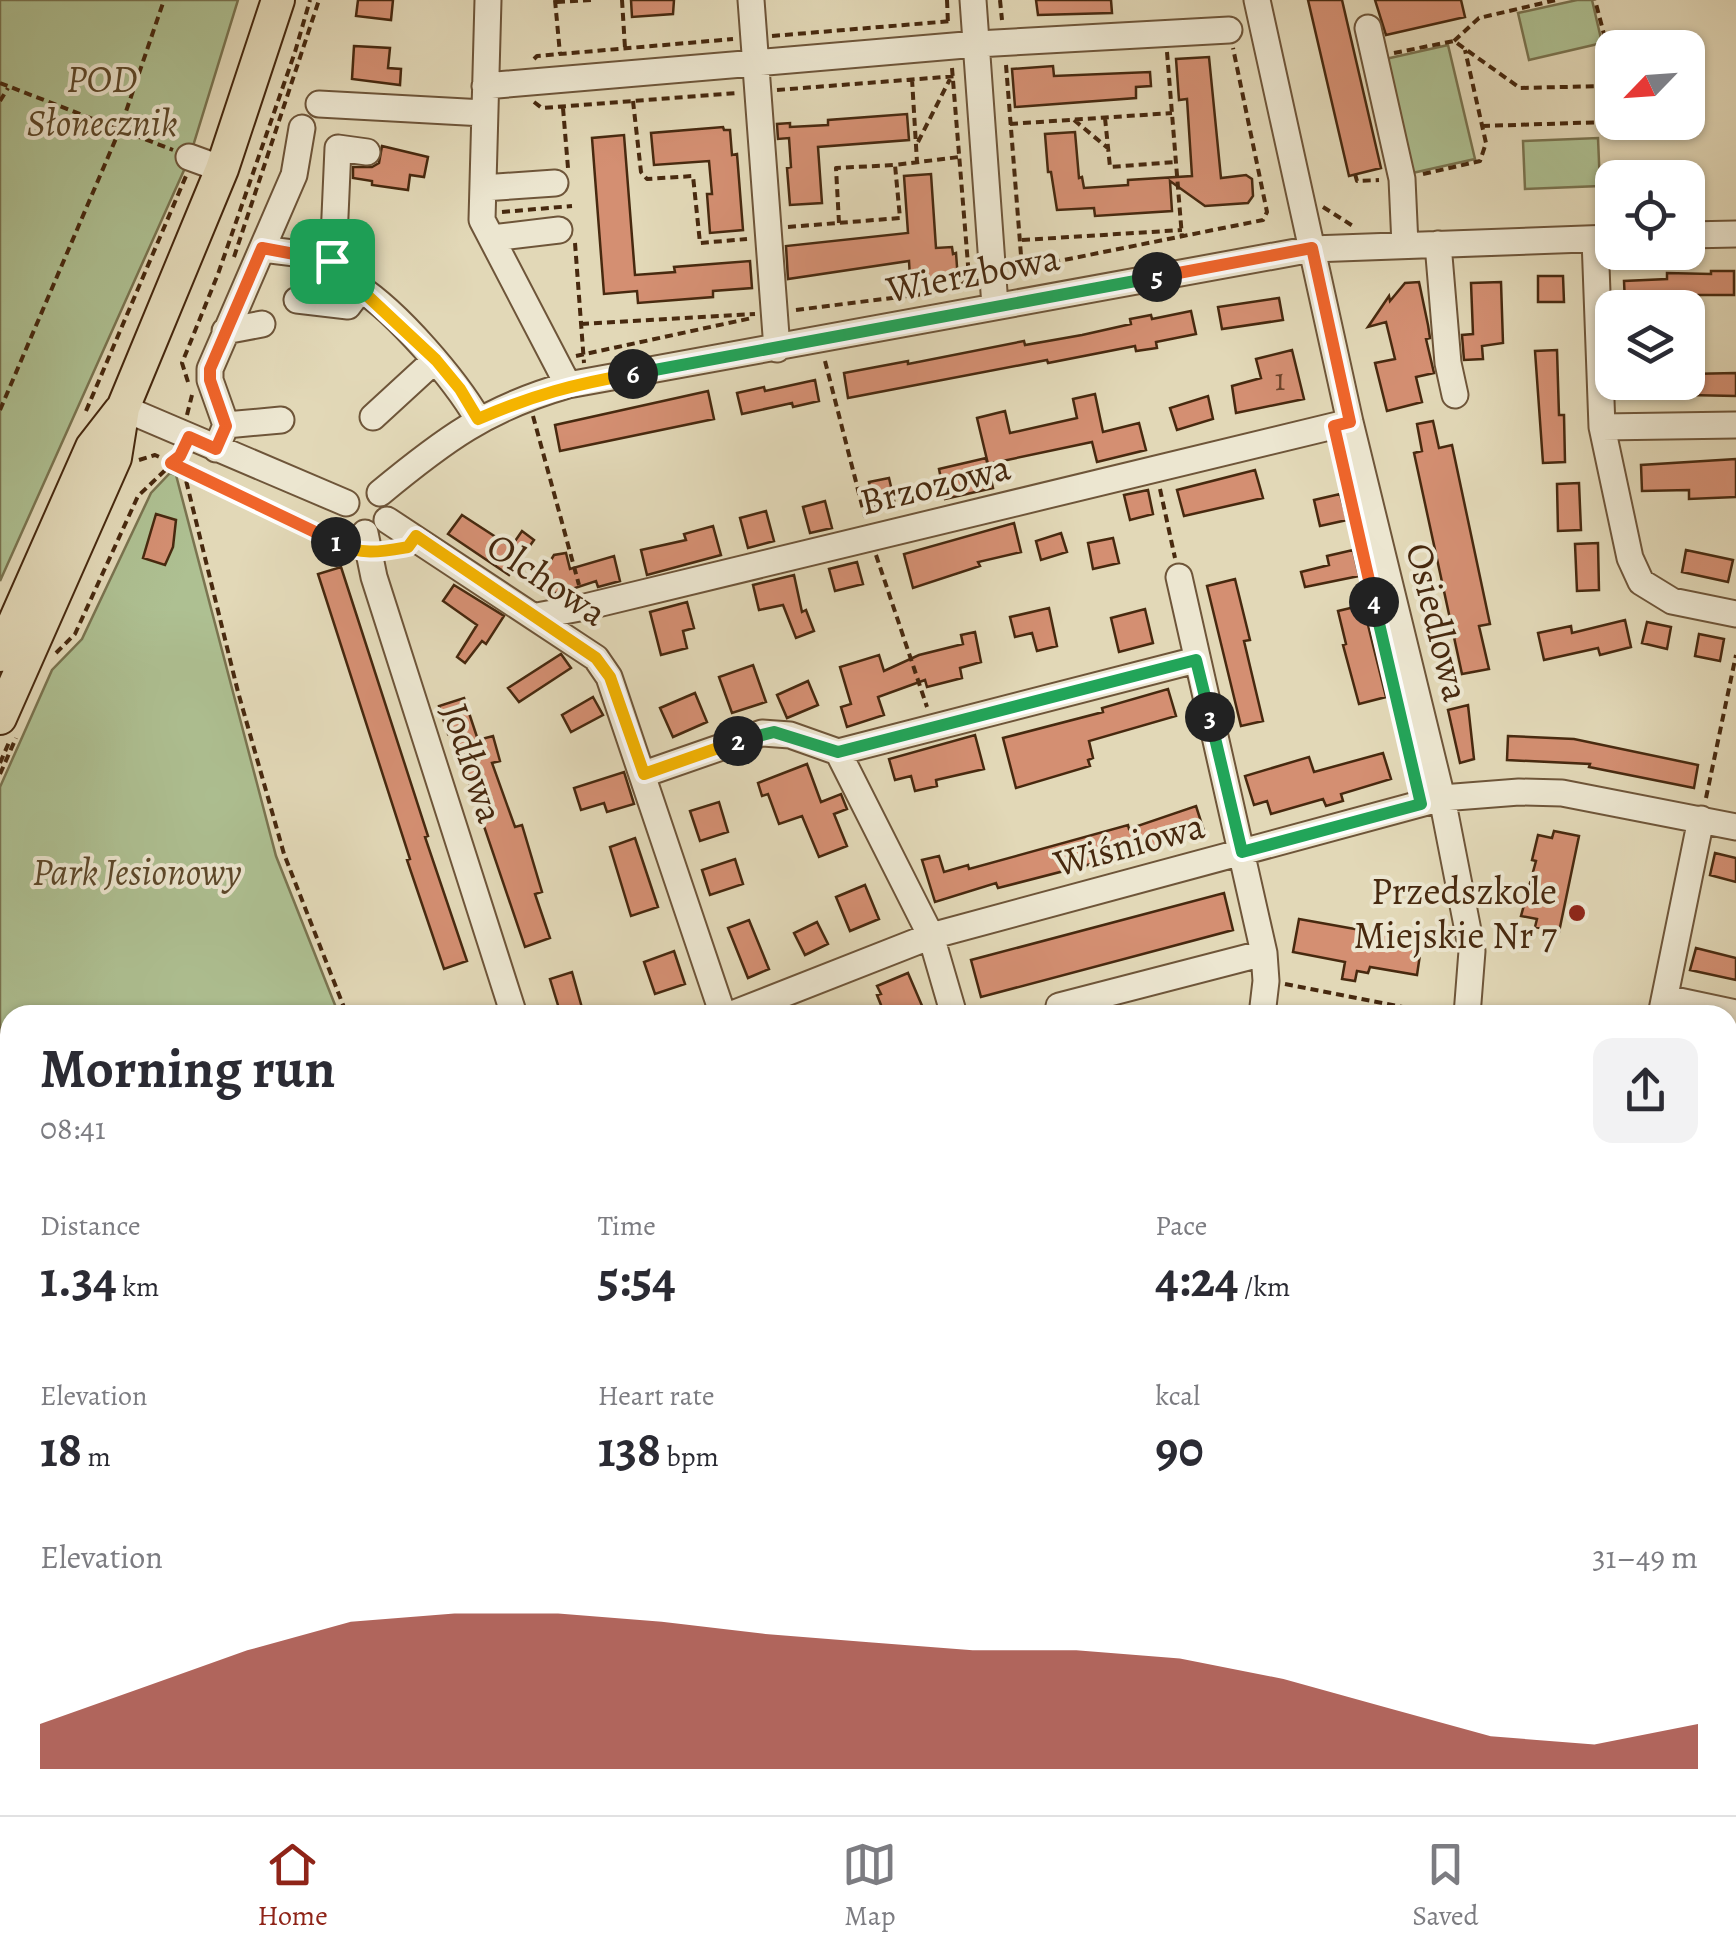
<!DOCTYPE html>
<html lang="en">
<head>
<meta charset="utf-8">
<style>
  body { margin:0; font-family:Alegreya,serif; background:#f2f2f3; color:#2b2b33; height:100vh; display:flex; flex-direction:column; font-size:38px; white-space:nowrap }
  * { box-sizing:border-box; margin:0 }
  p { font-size:32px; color:#7c7c81 }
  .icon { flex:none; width:55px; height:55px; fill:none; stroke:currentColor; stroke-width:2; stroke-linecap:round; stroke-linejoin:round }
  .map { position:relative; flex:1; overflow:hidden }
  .sheet { position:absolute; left:0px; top:1005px; width:1738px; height:810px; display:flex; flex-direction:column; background:#fff; border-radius:30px 30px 0 0; box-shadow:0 2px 8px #0004 }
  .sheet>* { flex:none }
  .needle { width:65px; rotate:245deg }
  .buttons { position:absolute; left:1595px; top:30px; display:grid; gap:20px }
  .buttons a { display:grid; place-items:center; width:110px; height:110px; border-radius:20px; background:#fff; box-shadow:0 2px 8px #0004; font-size:50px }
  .pin { position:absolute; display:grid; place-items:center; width:85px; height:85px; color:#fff; margin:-42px; border-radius:20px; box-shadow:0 5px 15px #0006 }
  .km { position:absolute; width:50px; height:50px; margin:-25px; border-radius:50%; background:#222; color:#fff; font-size:28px; line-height:50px; text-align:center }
  .round { display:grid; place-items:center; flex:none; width:105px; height:105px; border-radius:20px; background:#f2f2f3 }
  .headline { display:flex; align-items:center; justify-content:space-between; height:170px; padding:0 40px }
  h1 { font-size:55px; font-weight:700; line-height:75px }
  .stats { display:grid; grid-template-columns:repeat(3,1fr); gap:15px; height:170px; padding:10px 40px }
  .stats div { display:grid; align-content:center }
  .stats b { font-size:50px; font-weight:700 }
  .stats small { font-size:28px; font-weight:400 }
  .stats p { font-size:28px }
  .chart { height:280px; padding:20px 40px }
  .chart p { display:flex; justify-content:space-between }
  .chart svg { width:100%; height:180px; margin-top:10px; fill:#8f2418; opacity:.7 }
  .dock { display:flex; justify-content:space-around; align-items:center; height:140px; border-top:2px solid #e1e1e2; background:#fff; font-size:28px; color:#7c7c81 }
  .dock a { display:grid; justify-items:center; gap:5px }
  .dock .selected { color:#8f2418 }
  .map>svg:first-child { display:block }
  .green { fill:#aec092; stroke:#7a7450; stroke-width:2.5 }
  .water { fill:#95baac; stroke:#76806d; stroke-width:2.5 }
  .building { fill:#d48f72; stroke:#47290f; stroke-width:2.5 }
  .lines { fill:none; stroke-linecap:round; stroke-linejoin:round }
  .minor-casing { stroke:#6e5539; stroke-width:29 }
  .major-casing { stroke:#47290f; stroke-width:36 }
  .path { stroke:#47290f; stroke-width:4; stroke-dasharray:8 5; stroke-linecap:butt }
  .minor { stroke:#ece6d0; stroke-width:25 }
  .major { stroke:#e2d8b7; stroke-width:32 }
  .split-1-casing { stroke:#fff; stroke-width:20 }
  .split-2-casing { stroke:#fff; stroke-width:20 }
  .split-3-casing { stroke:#fff; stroke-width:20 }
  .split-4-casing { stroke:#fff; stroke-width:20 }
  .split-5-casing { stroke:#fff; stroke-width:20 }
  .split-6-casing { stroke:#fff; stroke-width:20 }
  .split-7-casing { stroke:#fff; stroke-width:20 }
  .split-1 { stroke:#f0652b; stroke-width:12 }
  .split-2 { stroke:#f5b400; stroke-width:12 }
  .split-3 { stroke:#22a559; stroke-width:12 }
  .split-4 { stroke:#22a559; stroke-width:12 }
  .split-5 { stroke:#f0652b; stroke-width:12 }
  .split-6 { stroke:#22a559; stroke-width:12 }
  .split-7 { stroke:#f5b400; stroke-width:12 }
  .poi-dot { fill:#8f2418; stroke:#ece6d0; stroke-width:4 }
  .labels { text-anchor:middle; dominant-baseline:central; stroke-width:8; stroke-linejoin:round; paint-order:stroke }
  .number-label { font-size:32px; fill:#6a4228 }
  .park-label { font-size:38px; font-style:italic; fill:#5c4729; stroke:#ece6d0 }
  .street-label { font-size:38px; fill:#47290f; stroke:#ece6d0 }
  .poi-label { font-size:38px; fill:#47290f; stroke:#ece6d0; text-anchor:end }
</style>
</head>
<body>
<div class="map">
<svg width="1736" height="1815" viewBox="0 0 1736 1815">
  <rect width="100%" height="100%" fill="#e2d8b7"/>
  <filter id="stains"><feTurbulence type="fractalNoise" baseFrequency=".002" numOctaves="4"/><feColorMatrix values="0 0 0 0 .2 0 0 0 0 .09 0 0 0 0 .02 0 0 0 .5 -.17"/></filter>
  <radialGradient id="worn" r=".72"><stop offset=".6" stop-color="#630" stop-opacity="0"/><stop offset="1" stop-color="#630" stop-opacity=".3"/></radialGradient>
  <!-- green -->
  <path class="green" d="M0 0H238L189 159 0 581Z
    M1577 0H1592L1602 43 1529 60 1518 13Z
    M1448 45 1475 159 1408 174 1381 60Z
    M1598 138 1600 186 1525 189 1523 141Z
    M170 473 176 475 276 856 339 1015H10V1349L0 1343V787L52 670 82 639 151 493Z"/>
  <!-- water -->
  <path class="water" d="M335 1805H498L490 1815H478L471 1811 461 1815H340Z"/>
  <!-- building -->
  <path class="building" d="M358 0H393L391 20 356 16Z
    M631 0H674L673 14 632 17Z
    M1036 0H1111L1112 13 1038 15Z
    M1308 0H1342L1381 168 1349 176Z
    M1375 0H1461L1465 17 1386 35Z
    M354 46 390 48 388 68 401 69 400 85 352 79Z
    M1209 57 1221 178 1246 175 1252 179 1253 196 1248 203 1205 206 1170 181 1172 211 1095 216 1094 208 1057 210 1051 172H1048L1045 134 1075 132 1079 178 1082 177 1084 188 1128 185V180L1192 176 1187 99 1179 100 1176 59Z
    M1053 66 1054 76 1150 72 1151 86 1136 87V98L1015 107 1012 69Z
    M907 114 909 140 818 147 822 203 790 205 787 168 791 167 789 138 778 139 777 124 790 123V127L828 125V120Z
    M723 127 724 130H730L732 155 737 154 743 230 710 233 707 194H712L709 161 654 165 651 133Z
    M624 135 635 275 675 272 674 267 750 261 752 288 713 291V297L638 303 637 291 604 294 592 138Z
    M382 146 428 157 424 177 410 175 408 190 372 185V181L353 178V167H372L379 163Z
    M931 174 936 248 952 247 953 254 956 253 958 280 918 283 910 277 909 261 788 279 786 246 908 233 904 176Z
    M1711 271H1734V295H1650V302L1625 303 1624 281 1667 279V273L1711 274Z
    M1538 276H1563L1564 302H1538Z
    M1419 282 1428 325 1430 338 1426 339 1434 373 1416 377 1422 402 1387 411 1375 363 1395 359 1386 322 1368 327 1389 296 1390 301 1405 283Z
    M1501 282 1503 343 1482 346 1483 359 1464 360 1462 335 1473 334 1471 283Z
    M1279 298 1283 320 1222 329 1218 307Z
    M1191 311 1196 334 1156 342 1157 348 1136 351 1135 346 1048 363 1047 360 848 398 844 373 908 361V364L1024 341 1025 345 1082 335 1131 324 1130 319 1151 315 1152 319Z
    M1292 350 1304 399 1236 413 1232 386 1261 378 1256 359Z
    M1557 350 1559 415H1564L1565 462 1543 463 1535 351Z
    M1736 373V396L1688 395V374Z
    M815 380 819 401 793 407 792 403 742 414 737 393 764 387 765 391Z
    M1625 382H1685V395L1625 396Z
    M708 391 714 419 560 451 555 425Z
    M1095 394 1103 432 1139 423 1146 450 1097 462 1092 442 988 464 977 418 1005 411 1010 433 1077 418 1073 399Z
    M1208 396 1213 419 1177 430 1170 408Z
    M1433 421 1439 448 1452 445 1490 624 1479 626 1489 669 1462 674 1414 453 1422 451 1417 424Z
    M986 458 993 488 945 499 939 469Z
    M1736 459V497L1689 499V490L1642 491 1641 465Z
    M1255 470 1263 498 1184 516 1177 490Z
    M889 478 895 504 875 509 869 482Z
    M1579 483 1581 530 1558 531 1557 484Z
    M1148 490 1153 514 1130 520 1124 495Z
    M1340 494 1347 520 1320 526 1314 500Z
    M825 501 832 528 810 533 803 507Z
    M766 511 774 541 748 548 740 518Z
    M156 514 176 520 173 547 165 565 143 558Z
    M462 515 511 547 522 531 534 540 509 575 448 534Z
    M1014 523 1021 552 978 562 980 566 913 588 904 554Z
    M713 526 721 555 647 575 641 550 686 540 684 534Z
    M1061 533 1067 552 1041 560 1036 541Z
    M1113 538 1119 563 1093 569 1088 543Z
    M1598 543 1599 590 1577 591 1575 544Z
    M1353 550 1359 576 1305 587 1301 572 1329 565 1327 556Z
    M1686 550 1733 560 1728 582 1682 572Z
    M566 553 570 569 614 556 620 581 598 587 596 581 560 593H544L535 586 554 555Z
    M857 562 863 584 835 591 829 569Z
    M341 567 428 836 425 837 467 961 444 969 407 860 410 859 318 574Z
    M794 575 802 612 806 610 814 631 796 638 783 605 759 610 753 585Z
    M1235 579 1250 640 1244 641 1263 721 1241 726 1207 586Z
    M454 585 504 616 486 644 482 641 465 663 457 657 477 625 443 601Z
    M687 602 694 628 683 631 687 648 661 655 650 612Z
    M1363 605 1386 697 1359 704 1343 645 1346 644 1338 611Z
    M1049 608 1057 646 1037 651 1032 633 1015 637 1010 617Z
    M1145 609 1153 643 1119 652 1111 618Z
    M1625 620 1631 647 1600 655 1598 648 1544 660 1538 633 1571 626 1572 633Z
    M1647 622 1671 627 1667 649 1642 643Z
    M975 632 981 662 960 668 962 678 927 687 925 680 878 697 884 715 847 727 841 707 851 704 840 667 879 655 884 671 919 655 963 644 961 635Z
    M1699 634 1724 639 1720 661 1695 656Z
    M561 654 571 668 519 702 508 688Z
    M753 665 766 702 732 713 719 677Z
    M808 681 818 705 787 718 777 695Z
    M1168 689 1176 716 1089 741 1093 758 1088 760 1090 766 1016 788 1003 738 1103 712 1102 708Z
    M695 693 707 722 673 737 660 708Z
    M593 697 603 715 571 732 562 715Z
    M464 698 478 740 493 736 500 761 492 763 515 827 522 825 542 892 535 894 550 938 525 947 452 732 448 734 439 706Z
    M1468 705 1474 759 1460 763 1448 710Z
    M975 735 984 769 936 780 937 786 915 791 911 776 895 780 889 759Z
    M1508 736 1574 739 1698 765 1694 788 1589 767 1590 764 1507 760Z
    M1383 753 1391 779 1341 794 1343 801 1326 806 1323 799 1271 814 1267 801 1254 805 1245 776 1309 757 1314 772Z
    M807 764 821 802 841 794 847 809 834 814 847 846 819 857 802 816 779 824 768 794 762 796 758 783Z
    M624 772 634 804 607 812 604 803 581 810 574 788Z
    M719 802 728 832 700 841 690 811Z
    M1196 806 1204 831 1161 844V846L998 888 996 883 935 902 922 860 939 856 944 872 968 865 969 869 1128 825 1129 829Z
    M1554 831 1579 836 1559 932 1535 927 1537 919 1521 916 1536 861 1532 860 1538 835 1552 838Z
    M635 838 658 907 631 916 610 847Z
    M1715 853 1736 858V882L1710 875Z
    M735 859 743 884 710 895 702 870Z
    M865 885 879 919 850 931 836 897Z
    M1224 893 1233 930 981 997 971 960Z
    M1299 919 1422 941 1417 975 1370 967 1368 973 1357 971 1355 981 1342 979 1345 962 1293 952Z
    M749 920 769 969 748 978 728 928Z
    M817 922 828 944 805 955 794 933Z
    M1696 948 1736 958V980L1690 970Z
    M674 951 685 984 655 994 644 962Z
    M572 972 584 1015H561L550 979Z
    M908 973 926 1015H885L877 995 881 994 877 986Z"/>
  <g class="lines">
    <!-- minor casing -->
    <g class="minor-casing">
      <path id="minor" d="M488 0 482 220 568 385
        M751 0 777 349
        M973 0 995 306
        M1257 0 1350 422 1442 798 1472 951 1467 1015
        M1368 28 1402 179 1405 245
        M485 86 977 44 1229 30
        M319 104 484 113
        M189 157 222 169
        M483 188 555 183
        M1688 235 1736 234
        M492 238 559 230
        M1595 239 1602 427 1630 558 1641 582 1672 601 1736 614
        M1438 244 1448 363 1455 395
        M262 249C291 254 390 256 348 306L297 300
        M333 261 338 148 367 152
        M358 287C398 313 454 378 478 419
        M225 331 262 324
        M123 408 346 503
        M373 417 435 360
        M226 425 281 420
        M1602 427 1736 425
        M216 449 226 425 210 380V369L294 175 302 128
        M380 493C444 440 487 408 568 385L1312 249 1612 238
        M387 520 596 658 609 677 723 1015
        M365 533 374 577 514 1015
        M1179 577 1264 953 1266 981 1262 1015
        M537 616 585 607 1350 422
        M838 752 1196 660
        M644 774 762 733 790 735 838 752 931 936 954 1015
        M1665 998 1736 1013
        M730 1015 931 936 1442 798 1519 792 1562 793 1736 827
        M1058 1015 1059 1006 1264 953
        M1661 1015 1701 819
        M1728 1192 1736 1193
        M1728 1390 1736 1392
        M1728 1635 1736 1636
        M714 1815 715 1805
        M865 1815 866 1805
        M1129 1815 1130 1805
        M1466 1815V1805"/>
    </g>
    <!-- major casing -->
    <g class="major-casing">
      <path id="major" d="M0 655 92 447 120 411
        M0 718 115 458 123 408 222 169 278 0
        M0 1387 10 1392
        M0 1448 10 1453
        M1728 1694 1736 1695
        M1728 1748H1736"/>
    </g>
    <!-- path -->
    <path class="path" d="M555 0 560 54
      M622 0 625 48
      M947 0 948 24
      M1000 0 1002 20
      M557 2 592 0
      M772 36 952 21
      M1454 41 1479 18 1556 0
      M1167 52 1182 237
      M1394 53 1454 41 1520 88 1605 86
      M534 59 537 56 733 39
      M1006 65 1022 268
      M952 68 969 277
      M912 79 917 162
      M0 83 173 150
      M777 90 957 76
      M0 101 8 88
      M633 101 641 172 647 179 693 176 700 243 747 239
      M534 102 542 108 737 93
      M563 108 568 168
      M1105 118 1110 167 1176 162
      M1074 120 1109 149
      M1010 124 1172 113
      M1482 126 1606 122V42L1595 0
      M918 142 950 79
      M1355 174 1357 181 1379 180
      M1423 174 1480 161 1486 143 1465 50
      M1323 207 1353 226
      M502 212 572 206
      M839 223 836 168 895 165
      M788 227 900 218 895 165 959 157
      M1022 240 1182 230
      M575 243 584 363
      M234 257 319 0
      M1014 270 1263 220 1267 212 1233 48
      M796 310 955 290 971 277
      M581 324 755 314
      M576 356 752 318
      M825 361 865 517
      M188 382 182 363 218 274 295 52 310 0
      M0 410 120 129 164 0
      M86 411 186 176
      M187 415 192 395
      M533 416 579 585
      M180 456 238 692 284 854 347 1015
      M139 460 155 455 164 459 347 548
      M1160 489 1175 558
      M876 555 927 707
      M56 653 75 634 138 496 179 457
      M0 763 10 740
      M0 774 16 738
      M1706 798 1736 655
      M1285 984 1443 1015
      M1020 1015 1039 1011
      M0 1217 10 1216
      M0 1350 10 1355
      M0 1356 10 1361
      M0 1477 10 1482
      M0 1484 10 1489
      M1728 1663 1736 1664
      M1728 1780 1736 1781
      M674 1815 675 1805
      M1293 1815 1294 1805
      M1302 1815 1303 1805
      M1312 1815 1313 1805
      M1338 1815 1339 1805
      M1492 1815 1493 1805"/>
    <!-- minor -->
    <use href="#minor" class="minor"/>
    <!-- major -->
    <use href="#major" class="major"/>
  </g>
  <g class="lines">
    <!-- split-1 casing -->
    <g class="split-1-casing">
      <path id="split-1" d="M332 261 262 248 210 369V380L226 426 216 449 189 437 180 456 171 463 336 542"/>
    </g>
    <!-- split-2 casing -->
    <g class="split-2-casing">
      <path id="split-2" d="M336 542C362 556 380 552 408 547L416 536 596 658 610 677 644 774 738 741"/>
    </g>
    <!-- split-3 casing -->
    <g class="split-3-casing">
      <path id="split-3" d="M738 741 774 732 838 752 1196 660 1210 717"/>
    </g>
    <!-- split-4 casing -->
    <g class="split-4-casing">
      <path id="split-4" d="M1210 717 1242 852 1421 804 1374 602"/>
    </g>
    <!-- split-5 casing -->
    <g class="split-5-casing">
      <path id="split-5" d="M1157 277 1312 248 1350 422 1334 426 1374 602"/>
    </g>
    <!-- split-6 casing -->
    <g class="split-6-casing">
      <path id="split-6" d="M633 374 1157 277"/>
    </g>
    <!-- split-7 casing -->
    <g class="split-7-casing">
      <path id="split-7" d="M332 261 346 263 352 269 358 287 436 360 460 389 478 419C533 395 575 384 633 374"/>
    </g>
    <!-- split-1 -->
    <use href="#split-1" class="split-1"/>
    <!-- split-2 -->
    <use href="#split-2" class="split-2"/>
    <!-- split-3 -->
    <use href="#split-3" class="split-3"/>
    <!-- split-4 -->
    <use href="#split-4" class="split-4"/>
    <!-- split-5 -->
    <use href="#split-5" class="split-5"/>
    <!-- split-6 -->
    <use href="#split-6" class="split-6"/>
    <!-- split-7 -->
    <use href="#split-7" class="split-7"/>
  </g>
  <!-- markers -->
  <circle class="poi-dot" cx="1577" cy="913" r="10"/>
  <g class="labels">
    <!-- number labels -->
    <g class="number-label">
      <text x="1280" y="379">1</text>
    </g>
    <!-- park labels -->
    <g class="park-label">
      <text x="102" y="79">POD<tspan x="102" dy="44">Słonecznik</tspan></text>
      <text x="137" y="872">Park Jesionowy</text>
    </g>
    <!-- street labels -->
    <g class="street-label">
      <text transform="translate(973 273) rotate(-11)">Wierzbowa</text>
      <text transform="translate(935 484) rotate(-14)">Brzozowa</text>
      <text transform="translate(547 579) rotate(34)">Olchowa</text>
      <text transform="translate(1438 622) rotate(76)">Osiedlowa</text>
      <text transform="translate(473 763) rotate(72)">Jodłowa</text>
      <text transform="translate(1129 844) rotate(-15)">Wiśniowa</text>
    </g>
    <!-- poi labels -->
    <g class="poi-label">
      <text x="1557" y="891">Przedszkole<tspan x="1557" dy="44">Miejskie Nr 7</tspan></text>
    </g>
  </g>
  <rect width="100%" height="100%" filter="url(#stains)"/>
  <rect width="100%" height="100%" fill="url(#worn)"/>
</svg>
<div class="buttons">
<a><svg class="needle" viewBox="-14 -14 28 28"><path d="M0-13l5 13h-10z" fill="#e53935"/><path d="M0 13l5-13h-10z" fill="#7c7c81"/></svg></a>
<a><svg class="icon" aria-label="locate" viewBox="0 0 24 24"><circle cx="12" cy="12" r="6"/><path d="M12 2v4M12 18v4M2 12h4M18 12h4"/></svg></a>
<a><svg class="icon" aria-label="layers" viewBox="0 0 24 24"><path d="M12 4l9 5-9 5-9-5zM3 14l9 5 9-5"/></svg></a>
</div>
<div class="pin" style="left:332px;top:261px;background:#1e9e55"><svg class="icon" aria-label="arrive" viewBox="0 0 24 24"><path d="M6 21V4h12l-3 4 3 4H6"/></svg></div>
<b class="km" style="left:336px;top:542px">1</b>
<b class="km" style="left:738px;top:741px">2</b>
<b class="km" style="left:1210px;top:717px">3</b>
<b class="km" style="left:1374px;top:602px">4</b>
<b class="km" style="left:1157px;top:277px">5</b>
<b class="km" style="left:633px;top:374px">6</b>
<section class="sheet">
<div class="headline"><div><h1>Morning run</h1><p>08:41</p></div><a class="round"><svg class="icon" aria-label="share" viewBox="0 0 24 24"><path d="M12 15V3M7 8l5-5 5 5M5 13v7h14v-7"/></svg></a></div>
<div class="stats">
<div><p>Distance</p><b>1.34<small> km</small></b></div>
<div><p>Time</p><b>5:54</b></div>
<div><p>Pace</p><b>4:24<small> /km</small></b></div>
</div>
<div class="stats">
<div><p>Elevation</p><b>18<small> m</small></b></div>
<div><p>Heart rate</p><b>138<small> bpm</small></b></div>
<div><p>kcal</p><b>90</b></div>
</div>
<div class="chart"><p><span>Elevation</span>31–49 m</p>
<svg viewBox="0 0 160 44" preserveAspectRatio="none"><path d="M0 44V33L10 24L20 15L30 8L40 6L50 6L60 8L70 11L80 13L90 15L100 15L110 17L120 22L130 29L140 36L150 38L160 33V44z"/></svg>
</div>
</section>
</div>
<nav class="dock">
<a class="selected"><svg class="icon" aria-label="home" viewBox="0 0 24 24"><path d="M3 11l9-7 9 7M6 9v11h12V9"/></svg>Home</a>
<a><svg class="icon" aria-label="map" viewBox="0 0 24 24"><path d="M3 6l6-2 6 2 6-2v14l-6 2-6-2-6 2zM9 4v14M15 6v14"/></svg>Map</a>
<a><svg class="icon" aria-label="saved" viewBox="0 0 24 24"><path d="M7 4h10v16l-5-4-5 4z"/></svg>Saved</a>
</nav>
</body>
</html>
